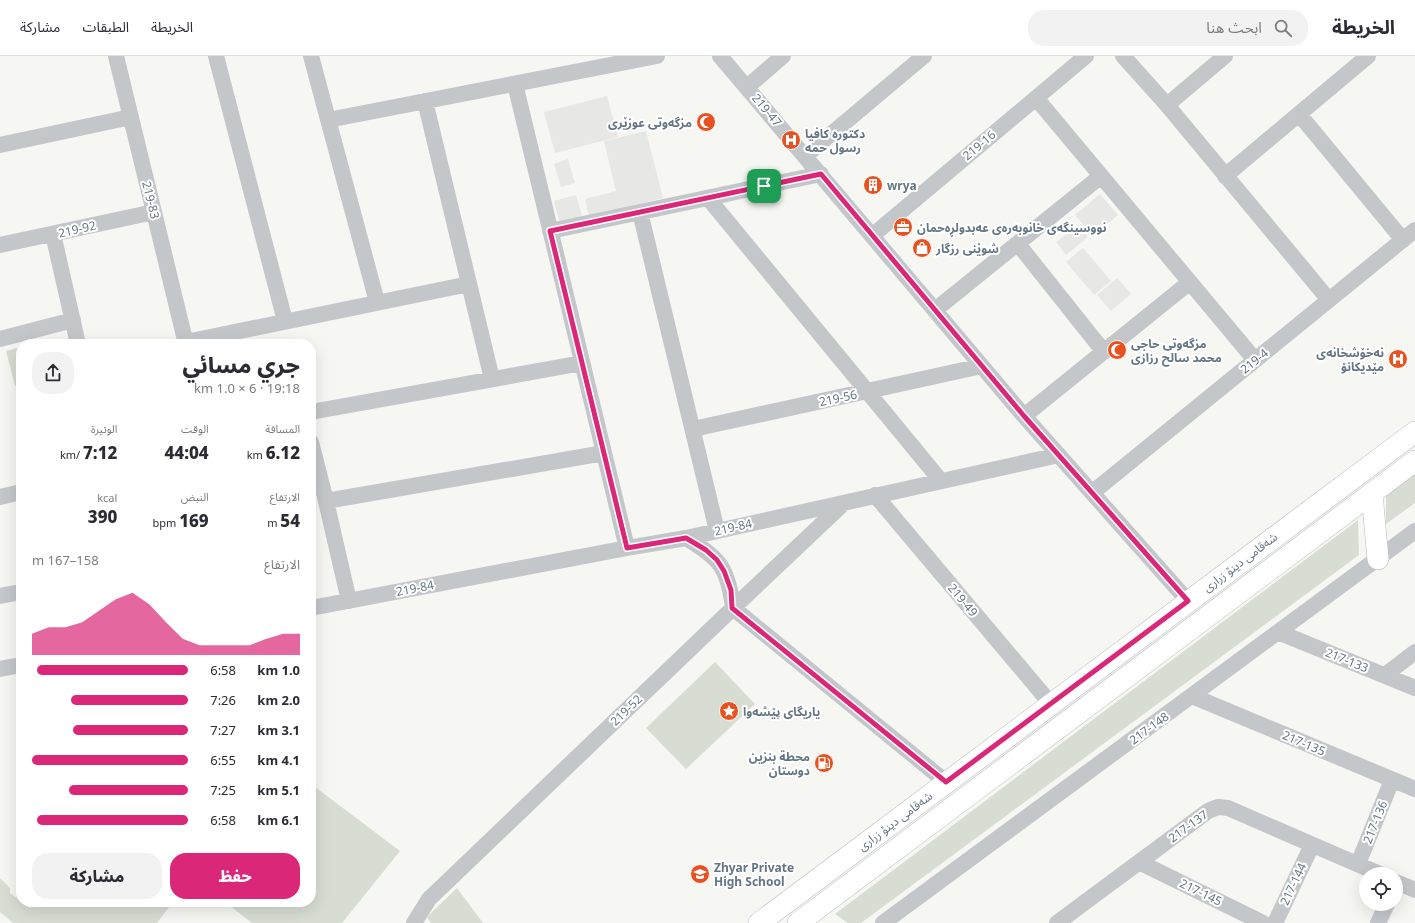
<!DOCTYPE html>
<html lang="ar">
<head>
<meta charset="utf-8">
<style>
  body { margin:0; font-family:"Noto Sans","Noto Sans Arabic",sans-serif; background:#f2f2f3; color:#2b2b33; direction:rtl; height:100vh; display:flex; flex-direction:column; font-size:15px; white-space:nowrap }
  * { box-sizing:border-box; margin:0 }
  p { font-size:13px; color:#7c7c81 }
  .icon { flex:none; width:22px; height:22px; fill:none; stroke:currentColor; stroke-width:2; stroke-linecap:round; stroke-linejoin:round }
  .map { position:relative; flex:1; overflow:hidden; direction:ltr }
  .sheet { position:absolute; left:16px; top:283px; width:300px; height:568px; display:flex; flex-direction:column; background:#fff; border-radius:16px; box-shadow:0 4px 16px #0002; direction:rtl }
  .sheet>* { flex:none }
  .fabs { position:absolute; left:1359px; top:811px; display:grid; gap:8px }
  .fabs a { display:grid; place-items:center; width:44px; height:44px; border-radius:50%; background:#fff; box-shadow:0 4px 16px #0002; font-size:20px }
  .pin { position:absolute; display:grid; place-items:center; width:34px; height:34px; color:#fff; margin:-17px; border-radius:8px; box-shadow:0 2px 6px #0006 }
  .round { display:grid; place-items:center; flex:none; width:42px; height:42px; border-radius:16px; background:#f2f2f3 }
  .summary { display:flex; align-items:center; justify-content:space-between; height:68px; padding:0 16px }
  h1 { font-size:22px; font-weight:800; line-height:30px }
  .metrics { display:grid; grid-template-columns:repeat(3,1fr); gap:6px; height:68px; padding:4px 16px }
  .metrics div { display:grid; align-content:center }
  .metrics b { font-size:17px; font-weight:800 }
  .metrics small { font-size:11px; font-weight:400 }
  .metrics p { font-size:11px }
  .chart { height:112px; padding:8px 16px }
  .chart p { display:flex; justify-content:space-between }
  .chart svg { width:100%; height:72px; margin-top:4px; fill:#db2777; opacity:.7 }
  .action { display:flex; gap:8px; margin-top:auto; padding:8px 16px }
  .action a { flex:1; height:46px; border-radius:16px; background:#db2777; color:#fff; font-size:16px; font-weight:800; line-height:46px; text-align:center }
  .action a+a { background:#f2f2f3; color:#2b2b33 }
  ul { padding:0 16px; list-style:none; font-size:13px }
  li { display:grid; grid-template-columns:64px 48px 1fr; align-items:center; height:30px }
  li i { height:10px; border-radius:5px; background:#db2777 }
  header { display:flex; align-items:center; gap:24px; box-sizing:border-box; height:56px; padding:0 20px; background:#fff; border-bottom:1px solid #e1e1e2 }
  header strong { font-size:19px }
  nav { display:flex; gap:22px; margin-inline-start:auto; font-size:14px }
  .search { width:280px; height:36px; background:#f2f2f3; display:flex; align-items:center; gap:10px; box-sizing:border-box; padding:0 14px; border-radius:16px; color:#7c7c81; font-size:15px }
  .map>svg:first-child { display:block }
  .built { fill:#e7e8e6 }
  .green { fill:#d7ddd3 }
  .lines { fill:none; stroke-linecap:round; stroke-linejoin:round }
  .major-casing { stroke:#b6babe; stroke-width:22 }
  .minor { stroke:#c3c7ca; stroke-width:16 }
  .major { stroke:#fff; stroke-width:21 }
  .route-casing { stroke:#fff; stroke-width:8 }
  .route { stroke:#db2777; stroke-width:5 }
  .labels { text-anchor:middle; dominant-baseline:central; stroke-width:4; stroke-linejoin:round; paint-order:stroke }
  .street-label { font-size:12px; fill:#647584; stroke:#fff }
  .poi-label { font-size:12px; font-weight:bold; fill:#647584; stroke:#fff; text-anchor:start }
</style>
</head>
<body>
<header>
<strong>الخريطة</strong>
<div class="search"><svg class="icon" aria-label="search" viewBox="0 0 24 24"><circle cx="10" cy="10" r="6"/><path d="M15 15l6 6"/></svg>ابحث هنا</div>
<nav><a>الخريطة</a><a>الطبقات</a><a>مشاركة</a></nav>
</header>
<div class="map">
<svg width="1415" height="867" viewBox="0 0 1415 867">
  <rect width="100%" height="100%" fill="#f6f6f2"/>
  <!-- built -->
  <path class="built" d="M607 40 618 81 555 97 544 56Z
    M646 75 663 142 589 161 585 143 616 135 604 85Z
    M568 103 575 127 561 131 554 108Z
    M1100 138 1118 159 1093 180 1075 159Z
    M576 139 582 160 560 167 554 145Z
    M1078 169 1088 181 1066 199 1056 186Z
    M1083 192 1111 225 1094 239 1066 206Z
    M1117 222 1131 238 1111 255 1097 239Z"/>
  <!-- green -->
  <path class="green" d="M21 291V329L15 330 6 295Z
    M1415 418V447L1386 468V440Z
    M1358 464 1359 499 861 867H848L835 858Z
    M715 606 755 648 686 713 646 672Z
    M311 728 400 795 342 867H252L225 846H311Z
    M0 822 10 832V837L30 852 35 846H173L157 867H13L0 856Z
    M457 832 483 867H431L427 861Z"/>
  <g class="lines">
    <!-- major casing -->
    <g class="major-casing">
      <path id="major" d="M1372 438 1378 503
        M759 867 1415 376
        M798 867 1415 405"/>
    </g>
    <!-- minor -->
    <path class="minor" d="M116 0 186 288
      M216 0 285 265
      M311 0 377 246
      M720 0 1024 360 1188 545
      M1123 0 1167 49 1329 244
      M515 28 627 492
      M747 31 783 0
      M1036 42 1255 304
      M425 45 492 323
      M1167 49 1225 0
      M1299 58 1403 184
      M328 64 657 0
      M0 89 131 61
      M805 100 924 0
      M1225 120 1368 0
      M708 142 941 425
      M640 156 717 475
      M550 175 821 118
      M53 178 78 288
      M873 179 1086 0
      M1018 188 1104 296
      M0 189 154 156
      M935 254 1101 120
      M0 283 73 264
      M186 286 469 228
      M311 356 582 307
      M1024 360 1190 226
      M693 373 982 310
      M311 386 326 445 349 545
      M1093 436 1415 174
      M875 439 1051 648
      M0 441 21 436
      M326 445 604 397
      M686 482C720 502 728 512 733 552L946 726
      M0 540 21 536
      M311 552 627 492 686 482 1059 399
      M1278 576 1415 632
      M0 613 21 609
      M1385 619 1415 596
      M1192 640 1415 733
      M1139 806 1263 867
      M1358 808 1392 724
      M1396 826 1415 834
      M414 867 429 843 733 552 844 447
      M883 867C1061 737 1238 606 1415 475
      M1057 867 1208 755 1218 751 1228 752 1380 818
      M1275 867 1312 789
      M1378 867 1387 848"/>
    <!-- major -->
    <use href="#major" class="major"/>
  </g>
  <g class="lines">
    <!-- route casing -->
    <g class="route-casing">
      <path id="route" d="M821 118 1024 360 1188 545 946 726 732 552 731 534 724 515 717 504 706 494 686 482 627 492 550 175Z"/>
    </g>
    <!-- route -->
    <use href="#route" class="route"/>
  </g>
  <!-- icons -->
  <defs>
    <g id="mosque-disc" transform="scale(1)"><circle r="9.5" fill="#e85120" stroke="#fff"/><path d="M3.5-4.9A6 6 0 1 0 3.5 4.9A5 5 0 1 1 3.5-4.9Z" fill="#fff"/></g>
    <g id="hospital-disc" transform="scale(1)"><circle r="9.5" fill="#e85120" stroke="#fff"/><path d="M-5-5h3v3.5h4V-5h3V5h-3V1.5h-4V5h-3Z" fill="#fff"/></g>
    <g id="building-disc" transform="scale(1)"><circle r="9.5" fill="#e85120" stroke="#fff"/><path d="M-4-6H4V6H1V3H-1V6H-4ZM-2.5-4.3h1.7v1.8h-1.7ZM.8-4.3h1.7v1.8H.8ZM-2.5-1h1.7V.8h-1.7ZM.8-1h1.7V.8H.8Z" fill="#fff"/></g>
    <g id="office-disc" transform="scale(1)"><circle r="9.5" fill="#e85120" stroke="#fff"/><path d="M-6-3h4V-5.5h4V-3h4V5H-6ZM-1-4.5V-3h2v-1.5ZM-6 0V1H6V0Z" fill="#fff"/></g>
    <g id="shop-disc" transform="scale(1)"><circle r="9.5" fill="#e85120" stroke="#fff"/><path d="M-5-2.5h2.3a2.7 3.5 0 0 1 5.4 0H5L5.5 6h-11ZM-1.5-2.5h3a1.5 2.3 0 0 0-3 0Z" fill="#fff"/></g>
    <g id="sight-disc" transform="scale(1)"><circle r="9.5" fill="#e85120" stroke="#fff"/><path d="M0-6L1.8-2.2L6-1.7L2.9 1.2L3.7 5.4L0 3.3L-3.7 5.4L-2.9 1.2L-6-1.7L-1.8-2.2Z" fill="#fff"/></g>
    <g id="fuel-disc" transform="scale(1)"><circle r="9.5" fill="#e85120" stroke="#fff"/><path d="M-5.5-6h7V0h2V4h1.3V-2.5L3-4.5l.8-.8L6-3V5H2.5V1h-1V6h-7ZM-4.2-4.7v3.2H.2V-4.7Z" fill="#fff"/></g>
    <g id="school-disc" transform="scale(1)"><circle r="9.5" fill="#e85120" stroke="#fff"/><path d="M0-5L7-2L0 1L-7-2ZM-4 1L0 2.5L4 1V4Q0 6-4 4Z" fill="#fff"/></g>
  </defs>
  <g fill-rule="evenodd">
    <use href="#mosque-disc" x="706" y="66"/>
    <use href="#hospital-disc" x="791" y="84"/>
    <use href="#building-disc" x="873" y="129"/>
    <use href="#office-disc" x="903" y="171"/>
    <use href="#shop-disc" x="922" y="192"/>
    <use href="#mosque-disc" x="1117" y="294"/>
    <use href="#hospital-disc" x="1398" y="303"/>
    <use href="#sight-disc" x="729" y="655"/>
    <use href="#fuel-disc" x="824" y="707"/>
    <use href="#school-disc" x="700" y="818"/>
  </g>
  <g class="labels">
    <!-- street labels -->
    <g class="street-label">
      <text transform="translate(767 54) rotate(50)">219-47</text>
      <text transform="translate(979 89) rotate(-40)">219-16</text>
      <text transform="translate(151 144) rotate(76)">219-83</text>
      <text transform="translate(77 173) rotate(-13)">219-92</text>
      <text transform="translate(1254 305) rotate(-39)">219-4</text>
      <text transform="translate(838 342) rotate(-12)">219-56</text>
      <text transform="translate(733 471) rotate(-13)">219-84</text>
      <text transform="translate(1240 506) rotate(-37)">شەقامی دینۆ زراری</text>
      <text transform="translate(415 532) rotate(-11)">219-84</text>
      <text transform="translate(963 544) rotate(50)">219-49</text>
      <text transform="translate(1347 604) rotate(22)">217-133</text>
      <text transform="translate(626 654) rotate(-44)">219-52</text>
      <text transform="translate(1149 672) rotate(-36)">217-148</text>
      <text transform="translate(1304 687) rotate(23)">217-135</text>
      <text transform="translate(895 765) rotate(-37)">شەقامی دینۆ زراری</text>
      <text transform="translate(1375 766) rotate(-68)">217-136</text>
      <text transform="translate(1188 770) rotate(-36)">217-137</text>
      <text transform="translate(1293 828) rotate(-65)">217-144</text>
      <text transform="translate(1201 836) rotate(26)">217-145</text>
    </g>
    <!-- poi labels -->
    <g class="poi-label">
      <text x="692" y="66" text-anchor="end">مزگه‌وتی عوزێری</text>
      <text x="805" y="77">دکتورە کافیا<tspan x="805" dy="14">رسول حمە</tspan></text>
      <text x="887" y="129">wrya</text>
      <text x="917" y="171">نووسینگەی خانوبەرەی عەبدولڕەحمان</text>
      <text x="936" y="192">شوێنی رزگار</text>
      <text x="1131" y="287">مزگەوتی حاجی<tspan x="1131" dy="14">محمد سالح رزازی</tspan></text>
      <text x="1384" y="296" text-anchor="end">نەخۆشخانەی<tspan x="1384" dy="14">مێدیکانۆ</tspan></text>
      <text x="743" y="655">یاریگای پێشەوا</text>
      <text x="810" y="700" text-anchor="end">محطة بنزين<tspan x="810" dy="14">دوستان</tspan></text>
      <text x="714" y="811">Zhyar Private<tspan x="714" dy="14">High School</tspan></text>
    </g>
  </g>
</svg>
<div class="fabs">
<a><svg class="icon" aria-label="locate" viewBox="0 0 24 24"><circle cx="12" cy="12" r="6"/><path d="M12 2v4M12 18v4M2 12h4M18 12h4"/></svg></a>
</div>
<div class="pin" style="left:764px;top:130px;background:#1e9e55"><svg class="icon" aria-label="arrive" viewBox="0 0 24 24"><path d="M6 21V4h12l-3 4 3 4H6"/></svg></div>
<section class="sheet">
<div class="summary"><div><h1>جري مسائي</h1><p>19:18 · 6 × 1.0 km</p></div><a class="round"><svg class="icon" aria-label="share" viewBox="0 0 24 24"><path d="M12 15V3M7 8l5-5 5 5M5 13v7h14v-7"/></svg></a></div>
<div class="metrics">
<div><p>المسافة</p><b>6.12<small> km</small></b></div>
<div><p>الوقت</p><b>44:04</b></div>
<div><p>الوتيرة</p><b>7:12<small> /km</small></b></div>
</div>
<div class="metrics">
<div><p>الارتفاع</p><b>54<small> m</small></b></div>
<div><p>النبض</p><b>169<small> bpm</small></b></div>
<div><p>kcal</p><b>390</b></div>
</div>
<div class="chart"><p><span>الارتفاع</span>158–167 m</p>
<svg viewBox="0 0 160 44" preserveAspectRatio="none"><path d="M0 44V31L10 27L20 27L30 24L40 17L50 10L60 6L70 13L80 24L90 34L100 38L110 38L120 38L130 38L140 34L150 31L160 31V44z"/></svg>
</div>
<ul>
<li><b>1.0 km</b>6:58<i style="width:97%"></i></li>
<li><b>2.0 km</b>7:26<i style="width:75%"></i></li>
<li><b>3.1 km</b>7:27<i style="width:74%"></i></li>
<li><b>4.1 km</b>6:55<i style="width:100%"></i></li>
<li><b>5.1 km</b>7:25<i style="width:76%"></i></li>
<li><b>6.1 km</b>6:58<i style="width:97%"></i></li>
</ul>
<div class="action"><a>حفظ</a><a>مشاركة</a></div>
</section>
</div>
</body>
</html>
